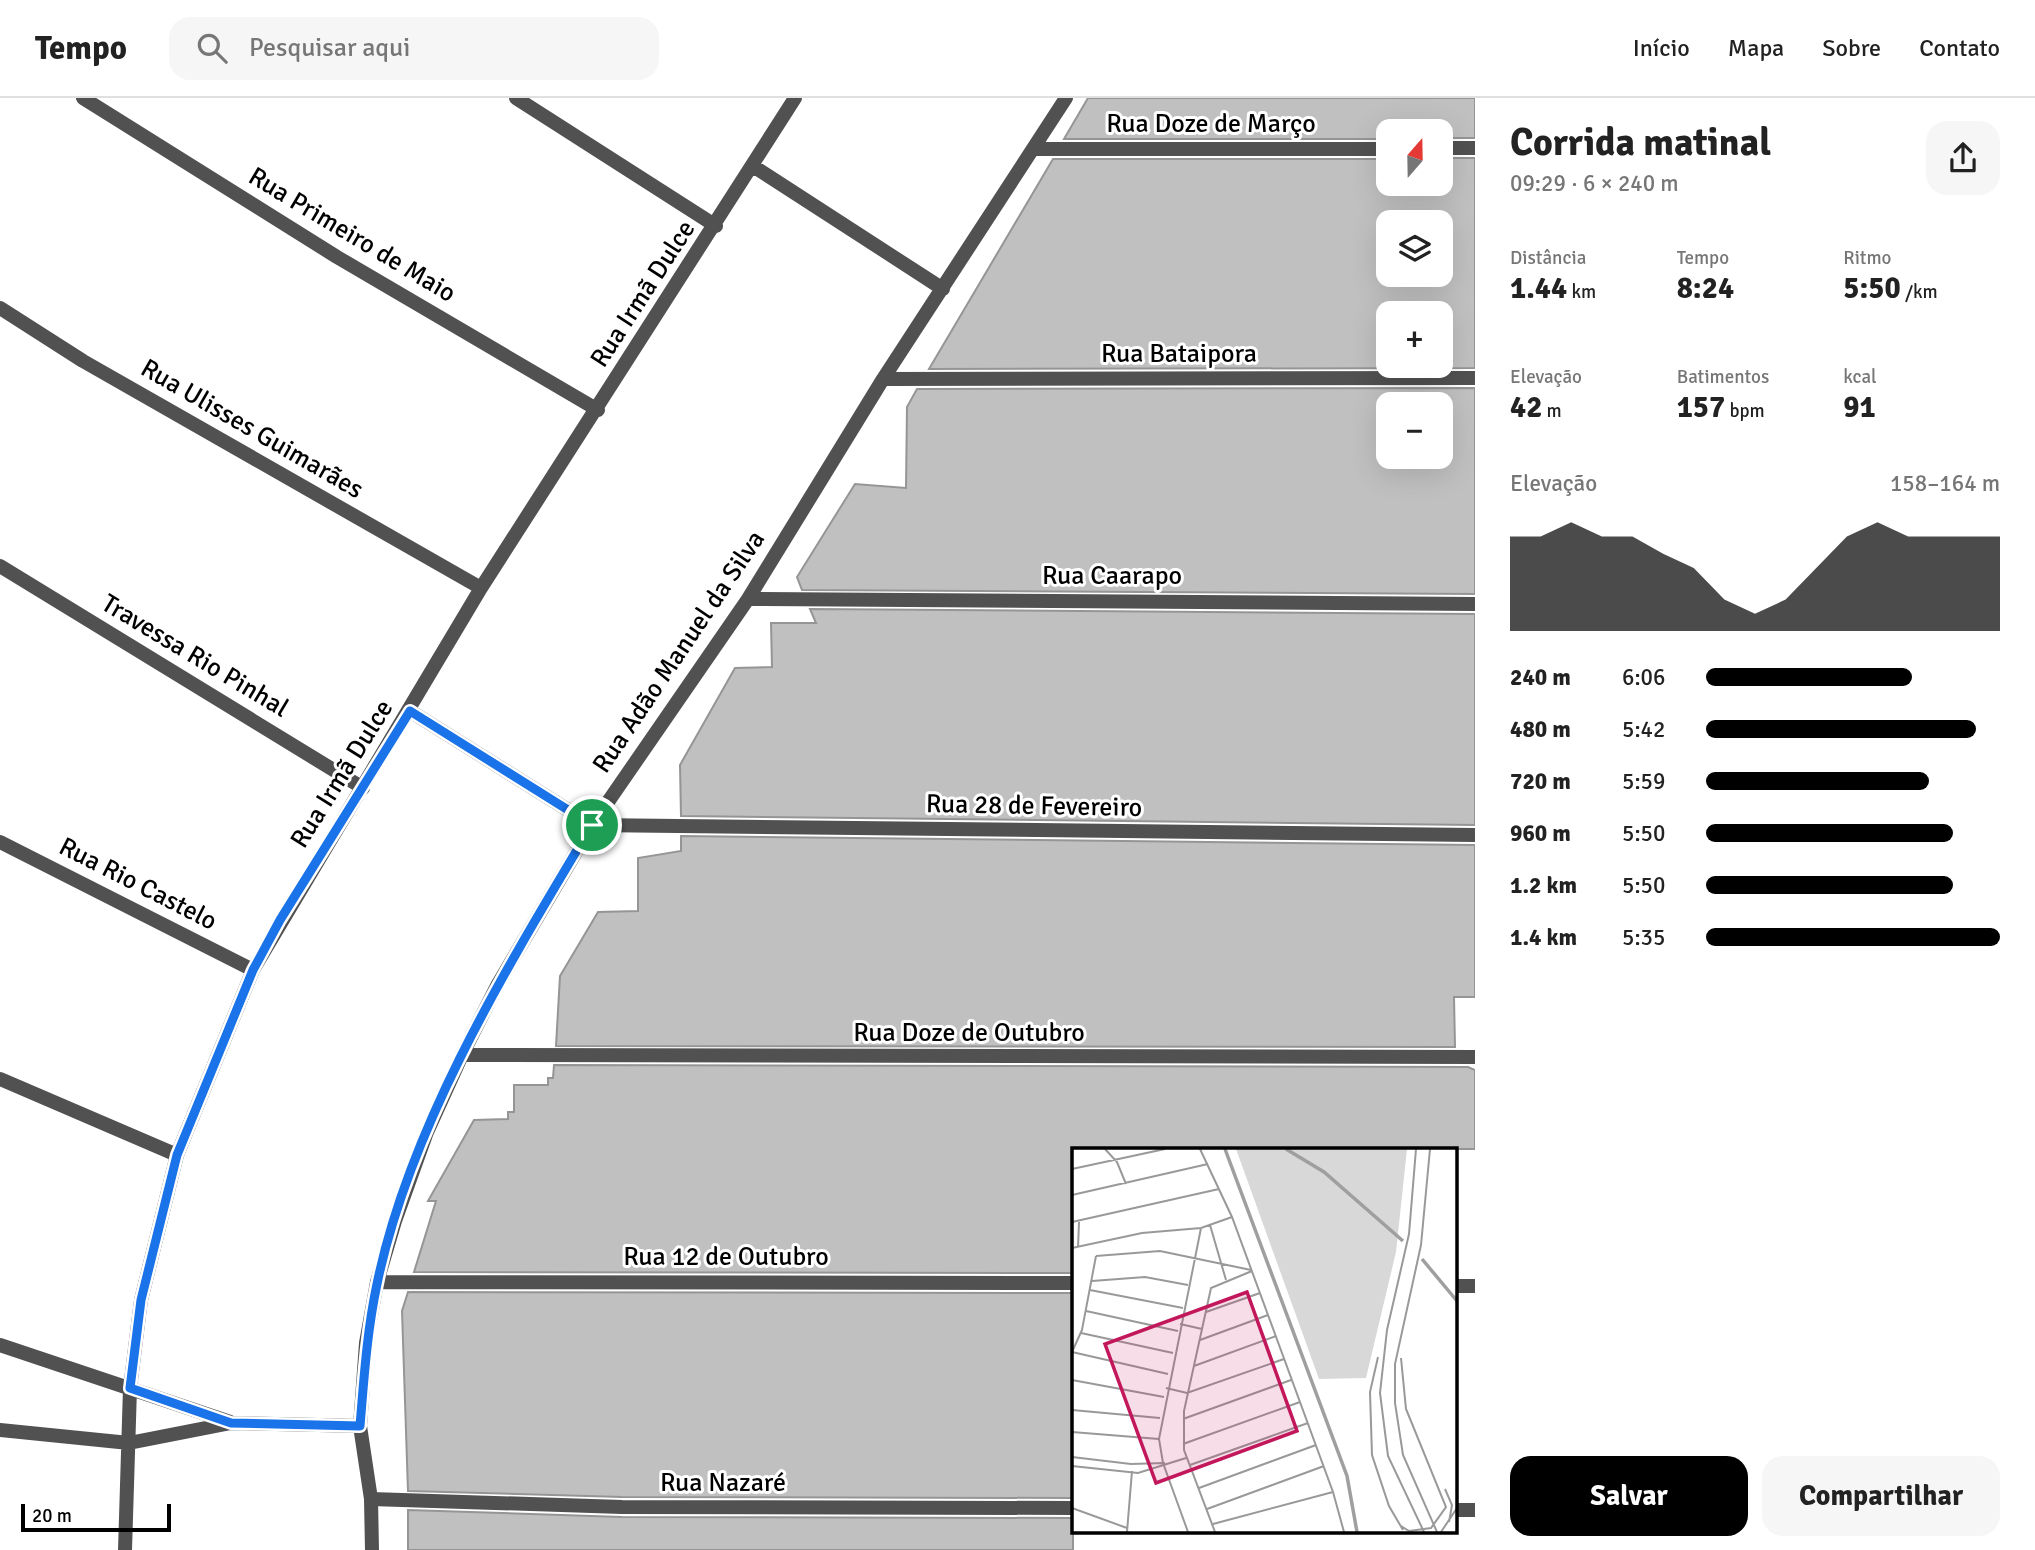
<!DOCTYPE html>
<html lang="pt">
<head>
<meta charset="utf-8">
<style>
  body { margin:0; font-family:Signika,sans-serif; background:#f6f6f6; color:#222; height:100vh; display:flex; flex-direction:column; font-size:26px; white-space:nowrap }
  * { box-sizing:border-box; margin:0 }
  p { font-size:23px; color:#767676 }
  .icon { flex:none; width:38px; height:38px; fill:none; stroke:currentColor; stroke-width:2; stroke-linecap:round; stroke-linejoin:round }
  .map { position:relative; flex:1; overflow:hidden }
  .side { display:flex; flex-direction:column; background:#fff; width:560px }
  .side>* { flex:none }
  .needle { width:46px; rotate:20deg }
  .fabs { position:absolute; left:1376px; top:21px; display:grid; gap:14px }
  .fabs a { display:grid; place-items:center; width:77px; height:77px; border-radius:14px; background:#fff; box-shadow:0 7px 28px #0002; font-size:35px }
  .scale { position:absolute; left:21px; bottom:18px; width:150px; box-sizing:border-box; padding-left:7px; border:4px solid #000; border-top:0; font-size:19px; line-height:24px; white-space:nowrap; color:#000; -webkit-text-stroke:5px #fff; paint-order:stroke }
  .pin { position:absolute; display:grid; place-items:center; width:60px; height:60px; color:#fff; margin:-30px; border:4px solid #fff; border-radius:50%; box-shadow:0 2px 7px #0007 }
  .round { display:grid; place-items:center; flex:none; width:74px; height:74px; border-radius:21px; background:#f6f6f6 }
  .overview { display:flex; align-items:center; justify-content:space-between; height:119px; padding:0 35px }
  h1 { font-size:38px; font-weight:700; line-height:52px }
  .metrics { display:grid; grid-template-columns:repeat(3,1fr); gap:10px; height:119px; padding:7px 35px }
  .metrics div { display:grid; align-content:center }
  .metrics b { font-size:30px; font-weight:700 }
  .metrics small { font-size:19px; font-weight:400 }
  .metrics p { font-size:19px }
  .chart { height:196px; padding:14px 35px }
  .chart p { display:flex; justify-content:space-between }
  .chart svg { width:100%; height:126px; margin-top:7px; fill:#000; opacity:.7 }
  .button { display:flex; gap:14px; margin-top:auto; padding:14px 35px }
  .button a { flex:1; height:80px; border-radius:21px; background:#000; color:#fff; font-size:28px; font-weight:700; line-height:80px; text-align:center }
  .button a+a { background:#f6f6f6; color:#222 }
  ul { padding:0 35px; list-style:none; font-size:23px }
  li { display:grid; grid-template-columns:112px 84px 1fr; align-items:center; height:52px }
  li i { height:18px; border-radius:9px; background:#000 }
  header { display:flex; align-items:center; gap:42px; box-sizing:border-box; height:98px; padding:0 35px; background:#fff; border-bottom:2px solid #e0e0e0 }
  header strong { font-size:33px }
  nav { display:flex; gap:38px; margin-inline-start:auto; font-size:24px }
  .search { width:490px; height:63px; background:#f6f6f6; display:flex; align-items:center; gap:18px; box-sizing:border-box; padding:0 24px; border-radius:21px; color:#767676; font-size:26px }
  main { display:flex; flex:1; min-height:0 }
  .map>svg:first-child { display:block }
  .building { fill:#c0c0c0; stroke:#959595; stroke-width:2; fill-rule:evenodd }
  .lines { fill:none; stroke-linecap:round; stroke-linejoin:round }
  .street { stroke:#515151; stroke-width:14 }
  .route-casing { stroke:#fff; stroke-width:14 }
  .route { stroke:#1a73e8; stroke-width:9 }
  .labels { text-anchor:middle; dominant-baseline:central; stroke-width:6; stroke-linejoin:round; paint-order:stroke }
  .street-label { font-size:26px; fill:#000; stroke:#fff }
  .inset-river { fill:none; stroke:#9f9f9f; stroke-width:3.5 }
  .inset-road { fill:none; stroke:#999; stroke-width:2 }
  .view { fill:#c2185b; fill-opacity:0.15; stroke:#c2185b; stroke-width:3.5 }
  .inset-edge { fill:none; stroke:#000; stroke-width:3.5 }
</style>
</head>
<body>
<header>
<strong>Tempo</strong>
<div class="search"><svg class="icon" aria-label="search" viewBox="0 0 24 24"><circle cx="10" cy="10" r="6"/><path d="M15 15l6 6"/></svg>Pesquisar aqui</div>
<nav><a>Início</a><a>Mapa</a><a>Sobre</a><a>Contato</a></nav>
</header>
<main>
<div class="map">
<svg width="1475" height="1452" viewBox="0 0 1475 1452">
  <rect width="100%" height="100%" fill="#fff"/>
  <!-- building -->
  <path class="building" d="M1088 0H1475V40H1440V33H1388V41H1064Z
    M1440 60H1475V270L929 271 1053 61H1388V86H1440ZM1388 124H1440V177H1388ZM1388 215H1440V268H1388Z
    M1475 290V496L802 492 797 479 855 386 906 390 907 309 917 291ZM1388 306H1440V359H1388Z
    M810 511 1475 516V727L681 718 680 667 735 570 772 569 771 525H816Z
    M681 738 1475 747V899H1454L1455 949 556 948 560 878 598 814 638 813V760L681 753Z
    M554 967 1468 969 1475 972V1051H1074V1175L414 1174 436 1103H428L474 1022 508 1021V1014H514V987H548V980H553Z
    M408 1194 1074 1195 1073 1400 622 1399 408 1393 402 1213Z
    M408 1412 622 1419 1073 1420V1452H408Z"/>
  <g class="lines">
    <!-- street -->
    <path class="street" d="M83 0 337 159 598 312
      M516 0 716 128
      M1440 50H1475
      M1035 51H1388
      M753 68 943 191
      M0 210 83 263 481 490
      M883 281 1475 280
      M0 468 363 690
      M748 501 1475 506
      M410 613 592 727 1475 737
      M0 744 253 872
      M462 957 1475 959
      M0 981 177 1057
      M377 1184 1074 1185
      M1456 1188H1475
      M0 1247 230 1324
      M0 1332 129 1345 231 1325 360 1328
      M371 1401 622 1409 1074 1410
      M1456 1412H1475
      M125 1452 130 1290 141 1202 177 1057 253 872 481 490 795 0
      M372 1452 371 1401 360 1328 366 1245 377 1184 395 1123 427 1034 462 957 498 886 592 727 748 501 883 281 1066 0"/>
  </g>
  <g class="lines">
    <!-- route casing -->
    <g class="route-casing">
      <path id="route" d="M410 613 592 727C509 866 410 1026 377 1186 367 1233 364 1280 360 1328L231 1325 130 1290 141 1202 177 1057 253 872 280 822Z"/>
    </g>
    <!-- route -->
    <use href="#route" class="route"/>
  </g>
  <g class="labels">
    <!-- street labels -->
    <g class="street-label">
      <text x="1211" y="26">Rua Doze de Março</text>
      <text transform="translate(352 137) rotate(31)">Rua Primeiro de Maio</text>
      <text transform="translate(643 196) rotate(-57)">Rua Irmã Dulce</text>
      <text x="1179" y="256">Rua Bataipora</text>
      <text transform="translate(252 331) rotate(30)">Rua Ulisses Guimarães</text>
      <text x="1112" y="478">Rua Caarapo</text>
      <text transform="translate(679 554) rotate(-56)">Rua Adão Manuel da Silva</text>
      <text transform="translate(195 558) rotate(31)">Travessa Rio Pinhal</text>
      <text transform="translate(342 676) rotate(-58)">Rua Irmã Dulce</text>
      <text transform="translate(1034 708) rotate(1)">Rua 28 de Fevereiro</text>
      <text transform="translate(138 786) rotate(27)">Rua Rio Castelo</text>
      <text x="969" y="935">Rua Doze de Outubro</text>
      <text x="726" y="1159">Rua 12 de Outubro</text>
      <text x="723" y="1385">Rua Nazaré</text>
    </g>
  </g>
  <!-- overview -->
  <g transform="translate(1072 1050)">
    <rect width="385" height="385" fill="#fff"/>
    <path d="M164 1H335L324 104 294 230 247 231Z" fill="#d8d8d8"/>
    <path class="inset-river" d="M153 1 275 328 285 384M214 1 252 24 331 93M350 111 385 153"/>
    <path class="inset-road" d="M33 1 45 14 54 36M128 1 160 69 261 344 272 384M344 1 337 86 315 182 308 245 316 308 352 384M358 1 349 97 323 216V255L331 307 365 384M0 21 93 1M0 47 136 16M0 74 147 41M138 77 154 132M0 100 70 85 129 80 160 69M6 100 7 74M24 108 88 103 179 122M20 133 73 129 116 137M18 142 111 160M14 163 106 183M134 164 188 145M108 176 130 181M9 185 101 205M128 192 196 167M0 204 10 182 24 108M0 204 96 226M306 209 298 244 300 307 317 358 331 382M122 218 204 188M0 232 92 249M94 240 115 245 212 211M0 262 88 270M111 271 219 232M0 284 87 291M111 296 228 254M0 309 59 316 93 315M118 317 236 275M0 318 66 325 114 310M127 340 244 297M373 341 380 357 377 374M0 360 55 380M135 361 252 318M141 376 261 344M329 378 337 383 359 380 374 359 334 261 329 210M55 384 60 323M116 384 91 315 87 291 129 80M143 384 112 302V263L139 140 180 123M369 384 385 360"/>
    <path class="view" d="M175 144 225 283 84 335 33 196Z"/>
    <rect width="385" height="385" class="inset-edge"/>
  </g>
</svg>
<div class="fabs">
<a><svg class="needle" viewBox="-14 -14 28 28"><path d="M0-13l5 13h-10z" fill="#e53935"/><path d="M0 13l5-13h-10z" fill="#767676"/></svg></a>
<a><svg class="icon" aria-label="layers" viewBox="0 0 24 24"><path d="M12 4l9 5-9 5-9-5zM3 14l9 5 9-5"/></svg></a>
<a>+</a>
<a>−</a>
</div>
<div class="scale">20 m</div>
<div class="pin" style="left:592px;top:727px;background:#1e9e55"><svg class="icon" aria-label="arrive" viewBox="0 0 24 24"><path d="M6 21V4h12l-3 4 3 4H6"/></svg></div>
</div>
<section class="side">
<div class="overview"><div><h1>Corrida matinal</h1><p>09:29 · 6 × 240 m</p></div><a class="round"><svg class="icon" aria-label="share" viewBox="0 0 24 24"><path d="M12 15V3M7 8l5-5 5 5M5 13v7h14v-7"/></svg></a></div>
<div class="metrics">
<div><p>Distância</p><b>1.44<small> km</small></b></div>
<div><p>Tempo</p><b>8:24</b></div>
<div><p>Ritmo</p><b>5:50<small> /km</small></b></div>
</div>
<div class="metrics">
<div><p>Elevação</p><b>42<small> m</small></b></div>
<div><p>Batimentos</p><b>157<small> bpm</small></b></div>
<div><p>kcal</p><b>91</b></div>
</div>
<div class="chart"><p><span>Elevação</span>158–164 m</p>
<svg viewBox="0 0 160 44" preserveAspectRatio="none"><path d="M0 44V11L10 11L20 6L30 11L40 11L50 17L60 22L70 33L80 38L90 33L100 22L110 11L120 6L130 11L140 11L150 11L160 11V44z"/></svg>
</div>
<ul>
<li><b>240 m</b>6:06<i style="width:70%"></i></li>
<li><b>480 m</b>5:42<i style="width:92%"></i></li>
<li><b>720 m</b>5:59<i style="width:76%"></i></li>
<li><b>960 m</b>5:50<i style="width:84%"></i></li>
<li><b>1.2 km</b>5:50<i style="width:84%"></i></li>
<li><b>1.4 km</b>5:35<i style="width:100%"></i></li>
</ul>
<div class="button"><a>Salvar</a><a>Compartilhar</a></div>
</section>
</main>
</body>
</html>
